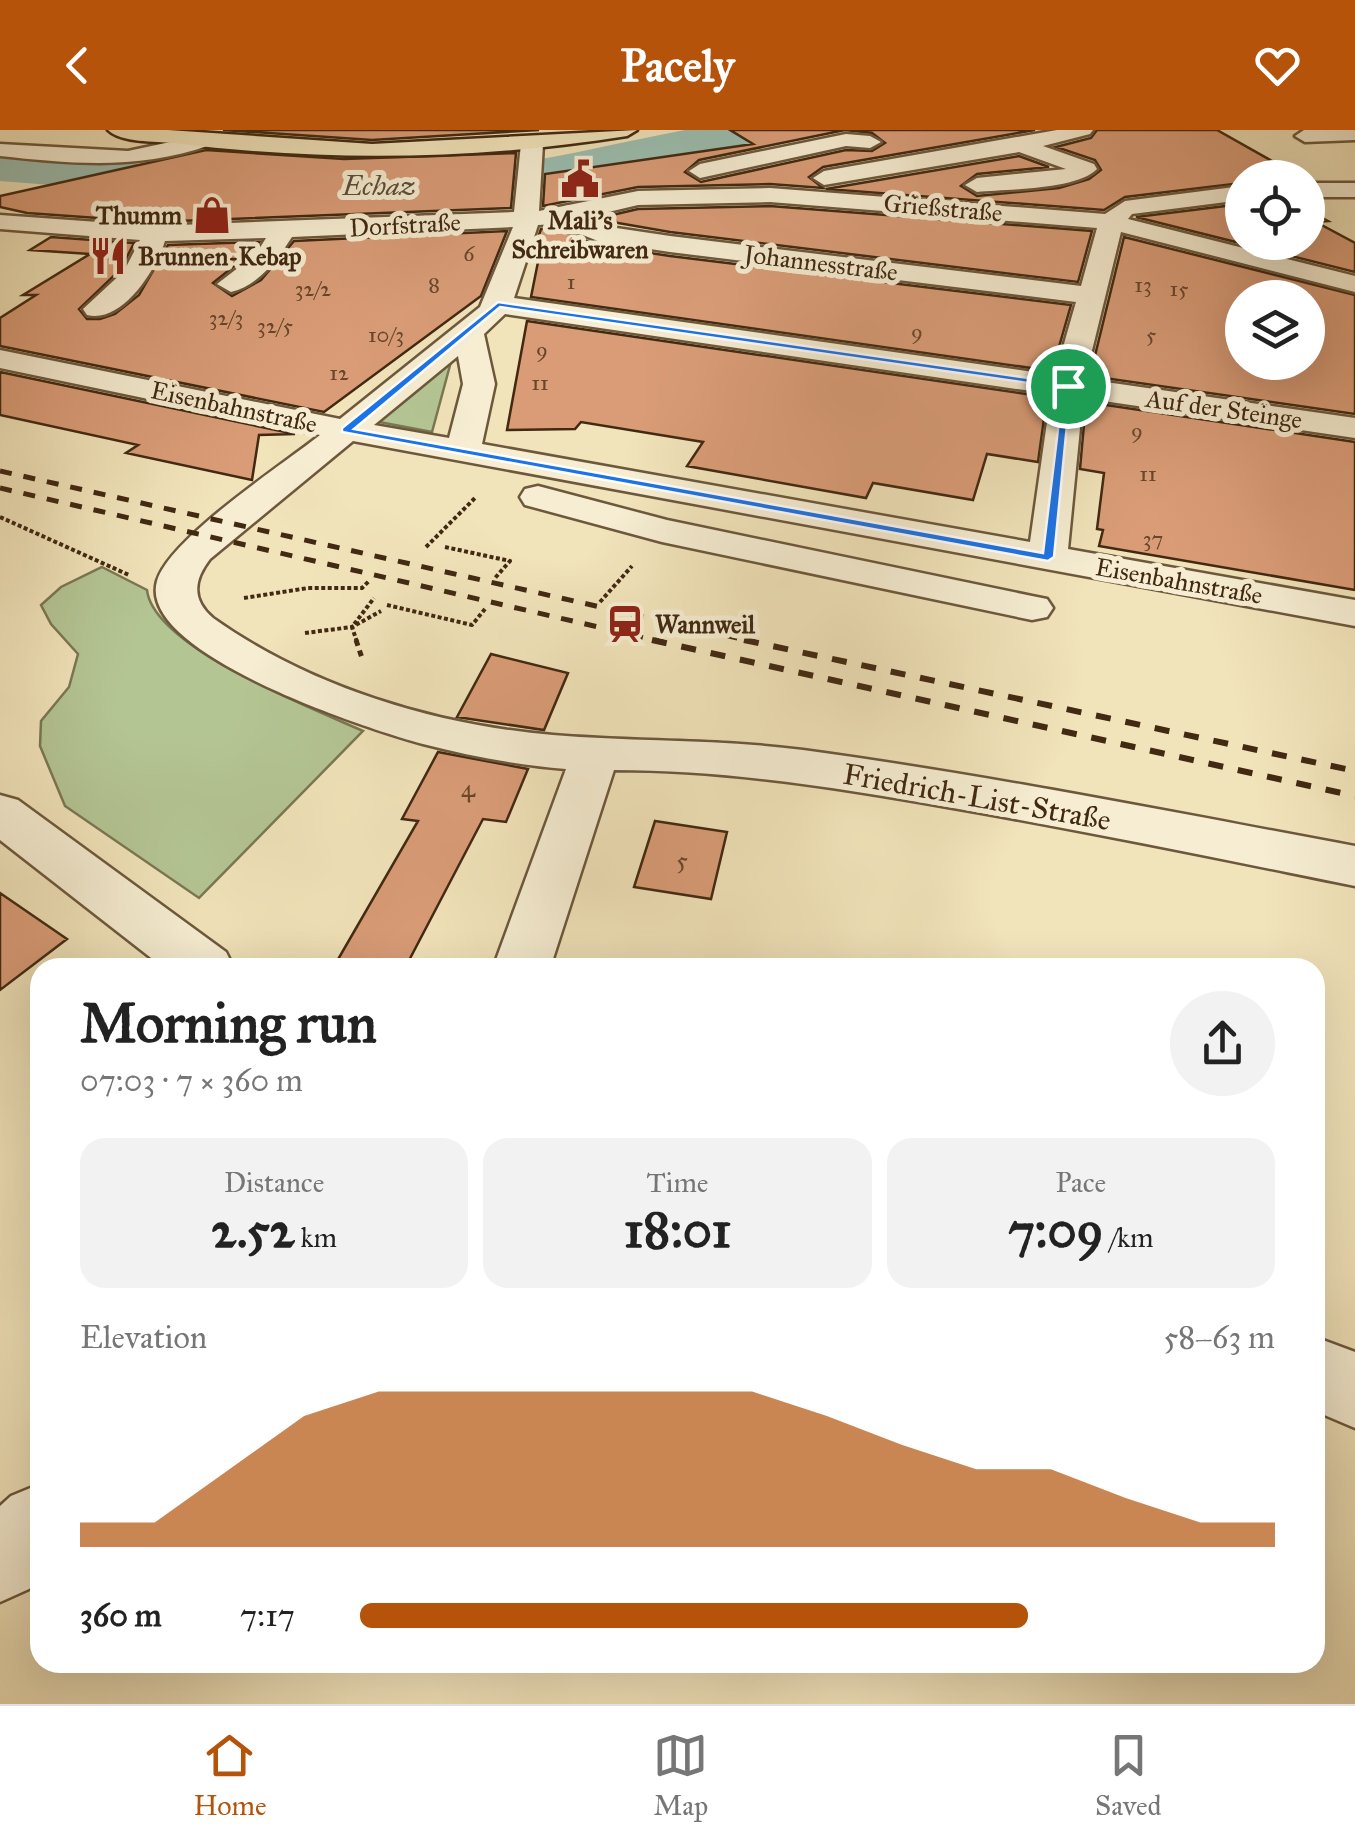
<!DOCTYPE html>
<html lang="en">
<head>
<meta charset="utf-8">
<style>
  body { margin:0; font-family:"IM FELL Great Primer",serif; background:#f2f2f2; color:#222; height:100vh; display:flex; flex-direction:column; font-size:38px; white-space:nowrap }
  * { box-sizing:border-box; margin:0 }
  p { font-size:32px; color:#767676 }
  .icon { flex:none; width:55px; height:55px; fill:none; stroke:currentColor; stroke-width:2; stroke-linecap:round; stroke-linejoin:round }
  .map { position:relative; flex:1; overflow:hidden }
  .details { position:absolute; left:30px; top:828px; width:1295px; height:715px; display:flex; flex-direction:column; background:#fff; border-radius:30px; box-shadow:0 10px 40px #0002 }
  .details>* { flex:none }
  .tools { position:absolute; left:1225px; top:30px; display:grid; gap:20px }
  .tools a { display:grid; place-items:center; width:100px; height:100px; border-radius:50%; background:#fff; box-shadow:0 10px 40px #0002; font-size:50px }
  .pin { position:absolute; display:grid; place-items:center; width:85px; height:85px; color:#fff; margin:-42px; border:5px solid #fff; border-radius:50%; box-shadow:0 2px 10px #0007 }
  .round { display:grid; place-items:center; flex:none; width:105px; height:105px; border-radius:52px; background:#f2f2f2 }
  .headline { display:flex; align-items:center; justify-content:space-between; height:170px; padding:0 50px }
  h1 { font-size:55px; font-weight:800; line-height:75px }
  .stats { display:grid; grid-template-columns:repeat(3,1fr); gap:15px; height:170px; padding:10px 50px }
  .stats div { display:grid; align-content:center; border-radius:25px; background:#f2f2f2; text-align:center }
  .stats b { font-size:50px; font-weight:800 }
  .stats small { font-size:28px; font-weight:400 }
  .stats p { font-size:28px }
  .chart { height:280px; padding:20px 50px }
  .chart p { display:flex; justify-content:space-between }
  .chart svg { width:100%; height:180px; margin-top:10px; fill:#b45309; opacity:.7 }
  ul { padding:0 50px; list-style:none; font-size:32px }
  li { display:grid; grid-template-columns:160px 120px 1fr; align-items:center; height:75px }
  li i { height:25px; border-radius:12px; background:#b45309 }
  header { display:flex; justify-content:space-between; align-items:center; height:130px; padding:0 50px; background:#b45309; color:#fff; font-size:45px; font-weight:800 }
  .tab-bar { display:flex; justify-content:space-around; align-items:center; height:140px; border-top:2px solid #e0e0e0; background:#fff; font-size:28px; color:#767676 }
  .tab-bar a { display:grid; justify-items:center; gap:5px }
  .tab-bar .current { color:#b45309 }
  .map>svg:first-child { display:block }
  .green { fill:#b4c594; stroke:#7a7753; stroke-width:2.5 }
  .lines { fill:none; stroke-linecap:round; stroke-linejoin:round }
  .river { fill:#9bbeb0; fill-rule:evenodd }
  .building { fill:#d99c77; stroke:#412912; stroke-width:2.5; fill-rule:evenodd }
  .minor-casing { stroke:#6d583c; stroke-width:5 }
  .major-casing { stroke:#412912; stroke-width:5 }
  .path-far1 { stroke:#412912; stroke-width:4; stroke-dasharray:4 2.5; stroke-linecap:butt }
  .path { stroke:#412912; stroke-width:5; stroke-dasharray:6 5; stroke-linecap:butt }
  .minor { fill:#f6edd2; fill-rule:evenodd }
  .major { fill:#f1e3ba; fill-rule:evenodd }
  .rail-far1 { stroke:#412912; stroke-width:5; stroke-dasharray:12 12; stroke-linecap:butt }
  .rail { stroke:#412912; stroke-width:6; stroke-dasharray:15 15; stroke-linecap:butt }
  .route { fill:#1a73e8; stroke:#fff; stroke-width:2.5; fill-rule:evenodd }
  .labels { text-anchor:middle; dominant-baseline:central; stroke-width:10; stroke-linejoin:round; paint-order:stroke }
  .far-number-label { font-size:22px; fill:#67462b }
  .far-street-label { font-size:25px; fill:#412912; stroke:#f6edd2 }
  .far-poi-label { font-size:25px; font-weight:bold; fill:#412912; stroke:#f6edd2; text-anchor:start }
  .number-label { font-size:25px; fill:#67462b }
  .far-water-label { font-size:28px; font-style:italic; fill:#584e3a; stroke:#f6edd2 }
  .street-label { font-size:30px; fill:#412912; stroke:#f6edd2 }
</style>
</head>
<body>
<header><svg class="icon" aria-label="back" viewBox="0 0 24 24"><path d="M15 5l-7 7 7 7"/></svg>Pacely<svg class="icon" aria-label="heart" viewBox="0 0 24 24"><path d="M12 20l-8-8c-3-5 5-10 8-4 3-6 11-1 8 4z"/></svg></header>
<div class="map">
<svg width="1355" height="1574" viewBox="0 0 1355 1574">
  <rect width="100%" height="100%" fill="#f1e3ba"/>
  <filter id="stains"><feTurbulence type="fractalNoise" baseFrequency=".002" numOctaves="4"/><feColorMatrix values="0 0 0 0 .2 0 0 0 0 .09 0 0 0 0 .02 0 0 0 .5 -.17"/></filter>
  <radialGradient id="worn" r=".72"><stop offset=".6" stop-color="#630" stop-opacity="0"/><stop offset="1" stop-color="#630" stop-opacity=".3"/></radialGradient>
  <!-- green -->
  <path class="green" d="M452 228 432 302 374 291Z
    M102 437 147 460C153 517 314 579 363 601L199 768 65 676 40 616 41 591 69 557 78 524 51 494 41 475 61 457Z"/>
  <g class="lines">
    <!-- river -->
    <path class="river" d="M685 0H775L769 9 754 13 472 67 385 72 141 62 0 51V23C154 35 312 50 466 39 537 34 614 13 685 0Z"/>
  </g>
  <!-- building -->
  <path class="building" d="M223 0H539L372 10Z
    M730 0H1035L823 37 809 47 823 58 770 54 638 57 543 76 545 44 753 14ZM845 0 872 3 885 13 872 21 846 20 701 52 685 42 699 30Z
    M1097 0H1217L1302 48H1241L1242 53 1125 67 1104 80 826 59 1019 26 1049 37 977 44 961 56 977 66 1059 58 1089 49 1101 40 1095 30 1056 17 1091 8Z
    M206 20 344 29 516 23 511 78 154 92 27 83 0 77V66Z
    M1242 74V112H1308V80L1328 91 1316 92 1355 113V142L1136 87Z
    M770 76 1092 101 1078 152 670 102 595 89 638 79Z
    M554 98 597 115 670 126 1071 175 1052 241 531 167 540 122 531 128 541 99Z
    M507 101 481 166 324 282 0 216V188L36 165H23L90 124 30 120 51 107 134 113 121 139 79 179 87 189H100L115 184 139 165 168 115 259 112 253 121 213 153 232 166 261 150 294 111Z
    M1124 107 1355 165V284L1090 246ZM1242 168H1308V232H1242Z
    M527 191 1047 267 1038 332 987 324 973 370 873 353 866 368 687 336 703 312 581 292 575 299 507 300Z
    M0 242 295 304 259 305 252 350 126 323 138 315 0 285Z
    M1086 272 1355 312V460L1099 416 1103 400 1097 399 1104 343 1080 339Z
    M491 524 568 543 544 600 457 587Z
    M438 622 528 639 506 692 483 689 405 838H333L418 691 402 689Z
    M655 691 727 702 711 769 634 757Z
    M0 763 67 809 0 860Z"/>
  <g class="lines">
    <!-- minor casing -->
    <g class="minor-casing">
      <path id="minor" d="M1057 0H1093L1090 4 1043 16 1094 34 1097 39C1077 60 1007 59 977 62L965 55 977 48 1066 39 1019 22 824 55 813 48 824 41Z
        M1355 0V10L1305 12 1295 6 1304 0Z
        M846 4 870 6 881 12 870 18 846 16 700 48 689 41 700 34Z
        M203 5 214 11 210 15C140 40 73 34 0 26V14L128 21Z
        M532 8 543 14 539 81 638 61 770 58 1105 84 1125 71 1242 56V70L1132 84 1128 89 1355 146V162L1121 102 1085 249 1355 288V308L1083 268 1068 419 1355 470V496L353 311 210 429C193 451 192 470 213 488 310 557 435 595 553 605 637 612 719 609 803 620 988 645 1171 682 1355 716V756C1221 729 1087 701 953 678 840 658 728 640 614 640L550 838H493L566 639C517 635 470 626 423 614 371 600 136 524 157 451 169 409 282 335 320 305L0 238V220L340 289 480 177 513 97 292 107C277 130 259 155 231 162L217 154 256 124 266 108 165 111C156 140 122 194 87 185L83 179 124 141 140 110 0 99V85L154 96 514 82 521 14ZM770 72 1097 98 1081 156 670 106 603 96 583 88 638 75ZM555 94 598 111 670 122 1076 172 1055 245 514 168 538 95ZM505 184 1051 264 1030 412 482 314 495 254 484 204ZM458 226 463 254 449 308 374 295Z
        M1308 53H1355V67H1308Z
        M538 356 667 390 1032 466 1047 469 1053 478 1047 487 1032 490 662 412 525 375 520 367 525 359Z
        M0 665 18 670 226 822 234 838H164L0 710Z
        M1315 1207 1355 1222V1298L1315 1281Z
        M40 1354V1450L29 1459 0 1472V1376L11 1366Z"/>
    </g>
    <!-- major casing -->
    <g class="major-casing">
      <path id="major" d="M108 0H168L372 14 637 0 627 6C476 30 325 32 174 13 155 11 121 13 108 0Z"/>
    </g>
    <!-- path-far1 -->
    <path class="path-far1" d="M0 387 129 445
      M426 417 475 368
      M445 417 510 431 495 448
      M244 468 308 458H362L369 451
      M600 472 632 436
      M387 475 472 495 485 479
      M305 503 352 497 381 481
      M357 512 352 497 374 468"/>
    <!-- path -->
    <path class="path" d="M356 510 362 528"/>
    <!-- minor -->
    <use href="#minor" class="minor"/>
    <!-- major -->
    <use href="#major" class="major"/>
    <!-- rail-far1 -->
    <path class="rail-far1" d="M0 341 755 512
      M0 358 663 512"/>
    <!-- rail -->
    <path class="rail" d="M652 510 1355 666
      M744 510 1355 641"/>
  </g>
  <!-- route -->
  <path class="route" d="M498 172 1071 254 1054 427 1048 431 342 302V298ZM500 177 1063 258 1043 423 354 299Z"/>
  <!-- icons -->
  <defs>
    <g id="civic-bare" transform="scale(3)"><path d="M-.6-6.5H3V-4.5H.6V-3L4-1V1h2V6H-6V1h2V-1L-.6-3ZM-1.2 2.5V6h2.4V2.5Z" fill="#8f2418" stroke="#f6edd2" stroke-width="2.5" paint-order="stroke"/></g>
    <g id="shop-bare" transform="scale(3)"><path d="M-5-2.5h2.3a2.7 3.5 0 0 1 5.4 0H5L5.5 6h-11ZM-1.5-2.5h3a1.5 2.3 0 0 0-3 0Z" fill="#8f2418" stroke="#f6edd2" stroke-width="2.5" paint-order="stroke"/></g>
    <g id="restaurant-bare" transform="scale(3)"><path d="M-5-6h1v4h1v-4h1v4h1v-4h1v5L-1.5 .5V6h-2V.5L-5-1ZM5-6V6H3V1.5H1.5Q1.5-4 5-6Z" fill="#8f2418" stroke="#f6edd2" stroke-width="2.5" paint-order="stroke"/></g>
    <g id="station-bare" transform="scale(3)"><path d="M-3-6H3Q5-6 5-4V2Q5 4 3 4L4.5 6H3L1.5 4h-3L-3 6H-4.5L-3 4Q-5 4-5 2V-4Q-5-6-3-6ZM-3.5-4v3h7v-3ZM-3.5 1v1.5H-2V1ZM2 1v1.5H3.5V1Z" fill="#8f2418" stroke="#f6edd2" stroke-width="2.5" paint-order="stroke"/></g>
  </defs>
  <g fill-rule="evenodd">
    <use href="#civic-bare" x="580" y="49"/>
    <use href="#shop-bare" x="212" y="85"/>
    <use href="#restaurant-bare" x="108" y="126"/>
    <use href="#station-bare" x="625" y="494"/>
  </g>
  <g class="labels">
    <!-- far-number labels -->
    <g class="far-number-label">
      <text x="469" y="123">6</text>
      <text x="571" y="151">1</text>
      <text x="434" y="154">8</text>
      <text x="1143" y="154">13</text>
      <text x="313" y="158">32/2</text>
      <text x="1179" y="158">15</text>
      <text x="226" y="187">32/3</text>
      <text x="275" y="195">32/5</text>
      <text x="917" y="201">9</text>
      <text x="386" y="204">10/3</text>
      <text x="1151" y="204">5</text>
      <text x="542" y="219">9</text>
      <text x="339" y="242">12</text>
      <text x="540" y="252">11</text>
      <text x="1137" y="300">9</text>
      <text x="1148" y="343">11</text>
      <text x="1153" y="408">37</text>
    </g>
    <!-- far-street labels -->
    <g class="far-street-label">
      <text transform="translate(943 78) rotate(5)">Grießstraße</text>
      <text transform="translate(405 95) rotate(-3)">Dorfstraße</text>
      <text transform="translate(821 133) rotate(7)">Johannesstraße</text>
      <text transform="translate(234 277) rotate(12)">Eisenbahnstraße</text>
      <text transform="translate(1224 279) rotate(8)">Auf der Steinge</text>
      <text transform="translate(1179 451) rotate(10)">Eisenbahnstraße</text>
    </g>
    <!-- far-poi labels -->
    <g class="far-poi-label">
      <text x="182" y="85" text-anchor="end">Thumm</text>
      <text x="580" y="90" text-anchor="middle">Mali's<tspan x="580" dy="29">Schreibwaren</tspan></text>
      <text x="138" y="126">Brunnen-Kebap</text>
      <text x="655" y="494">Wannweil</text>
    </g>
    <!-- number labels -->
    <g class="number-label">
      <text x="468" y="658">4</text>
      <text x="682" y="730">5</text>
    </g>
    <!-- far-water labels -->
    <g class="far-water-label">
      <text x="379" y="55">Echaz</text>
    </g>
    <!-- street labels -->
    <g class="street-label">
      <text transform="translate(977 667) rotate(10)">Friedrich-List-Straße</text>
    </g>
  </g>
  <rect width="100%" height="100%" filter="url(#stains)"/>
  <rect width="100%" height="100%" fill="url(#worn)"/>
</svg>
<div class="tools">
<a><svg class="icon" aria-label="locate" viewBox="0 0 24 24"><circle cx="12" cy="12" r="6"/><path d="M12 2v4M12 18v4M2 12h4M18 12h4"/></svg></a>
<a><svg class="icon" aria-label="layers" viewBox="0 0 24 24"><path d="M12 4l9 5-9 5-9-5zM3 14l9 5 9-5"/></svg></a>
</div>
<div class="pin" style="left:1068px;top:256px;background:#1e9e55"><svg class="icon" aria-label="arrive" viewBox="0 0 24 24"><path d="M6 21V4h12l-3 4 3 4H6"/></svg></div>
<section class="details">
<div class="headline"><div><h1>Morning run</h1><p>07:03 · 7 × 360 m</p></div><a class="round"><svg class="icon" aria-label="share" viewBox="0 0 24 24"><path d="M12 15V3M7 8l5-5 5 5M5 13v7h14v-7"/></svg></a></div>
<div class="stats">
<div><p>Distance</p><b>2.52<small> km</small></b></div>
<div><p>Time</p><b>18:01</b></div>
<div><p>Pace</p><b>7:09<small> /km</small></b></div>
</div>
<div class="chart"><p><span>Elevation</span>58–63 m</p>
<svg viewBox="0 0 160 44" preserveAspectRatio="none"><path d="M0 44V38L10 38L20 25L30 12L40 6L50 6L60 6L70 6L80 6L90 6L100 12L110 19L120 25L130 25L140 32L150 38L160 38V44z"/></svg>
</div>
<ul>
<li><b>360 m</b>7:17<i style="width:73%"></i></li>
</ul>
</section>
</div>
<nav class="tab-bar">
<a class="current"><svg class="icon" aria-label="home" viewBox="0 0 24 24"><path d="M3 11l9-7 9 7M6 9v11h12V9"/></svg>Home</a>
<a><svg class="icon" aria-label="map" viewBox="0 0 24 24"><path d="M3 6l6-2 6 2 6-2v14l-6 2-6-2-6 2zM9 4v14M15 6v14"/></svg>Map</a>
<a><svg class="icon" aria-label="saved" viewBox="0 0 24 24"><path d="M7 4h10v16l-5-4-5 4z"/></svg>Saved</a>
</nav>
</body>
</html>
